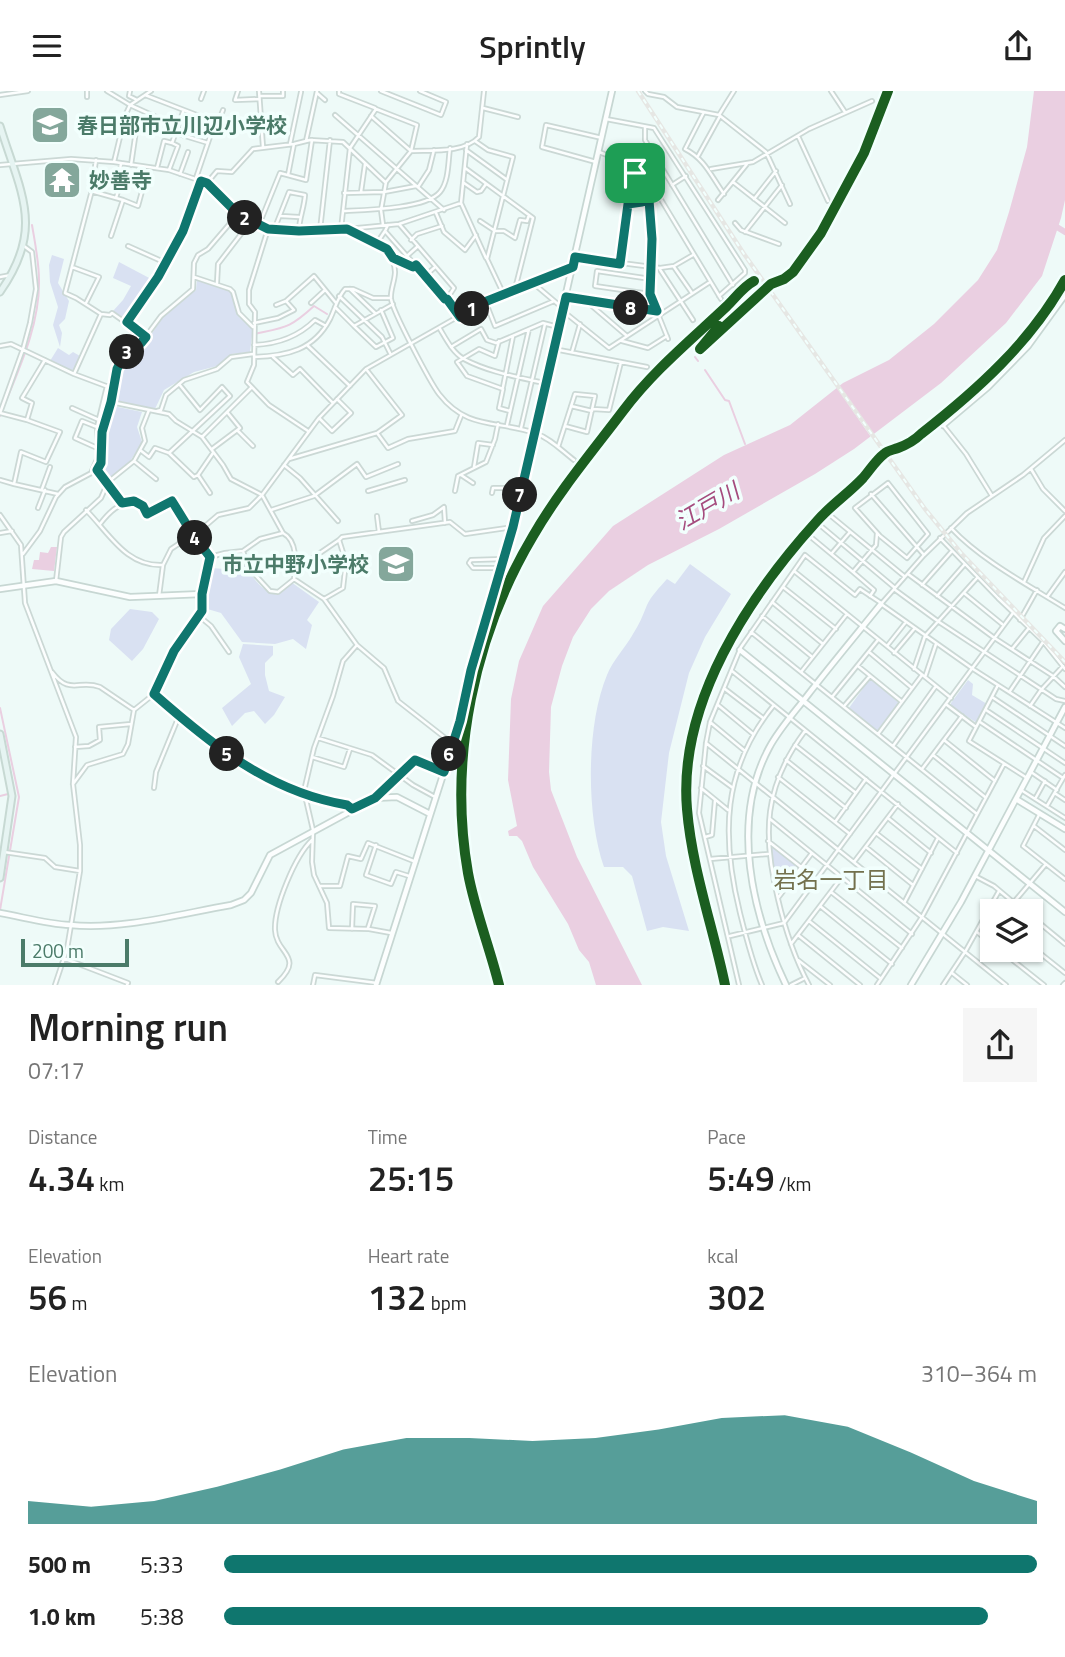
<!DOCTYPE html>
<html lang="en">
<head>
<meta charset="utf-8">
<style>
  body { margin:0; font-family:"Titillium Web","Noto Sans JP",sans-serif; background:#f6f6f6; color:#222; height:100vh; display:flex; flex-direction:column; font-size:26px; white-space:nowrap }
  * { box-sizing:border-box; margin:0 }
  p { font-size:23px; color:#767676 }
  .icon { flex:none; width:38px; height:38px; fill:none; stroke:currentColor; stroke-width:2; stroke-linecap:round; stroke-linejoin:round }
  .map { position:relative; height:894px; overflow:hidden }
  .side { display:flex; flex-direction:column; background:#fff; flex:1 }
  .side>* { flex:none }
  .tools { position:absolute; left:980px; top:808px; display:grid; gap:14px }
  .tools a { display:grid; place-items:center; width:63px; height:63px; border-radius:0px; background:#fff; box-shadow:0 2px 5px #0004; font-size:35px }
  .scale { position:absolute; left:21px; bottom:18px; width:108px; box-sizing:border-box; padding-left:7px; border:4px solid #4b7b69; border-top:0; font-size:19px; line-height:24px; white-space:nowrap; color:#4b7b69; -webkit-text-stroke:5px #f2fffd; paint-order:stroke }
  .pin { position:absolute; display:grid; place-items:center; width:60px; height:60px; color:#fff; margin:-30px; border-radius:14px; box-shadow:0 4px 10px #0006 }
  .km { position:absolute; width:35px; height:35px; margin:-18px; border-radius:50%; background:#222; color:#fff; font-size:19px; line-height:35px; text-align:center }
  .round { display:grid; place-items:center; flex:none; width:74px; height:74px; border-radius:0px; background:#f6f6f6 }
  .overview { display:flex; align-items:center; justify-content:space-between; height:119px; padding:0 28px }
  h1 { font-size:38px; font-weight:600; line-height:52px }
  .stats { display:grid; grid-template-columns:repeat(3,1fr); gap:10px; height:119px; padding:7px 28px }
  .stats div { display:grid; align-content:center }
  .stats b { font-size:35px; font-weight:600 }
  .stats small { font-size:19px; font-weight:400 }
  .stats p { font-size:19px }
  .chart { height:196px; padding:14px 28px }
  .chart p { display:flex; justify-content:space-between }
  .chart svg { width:100%; height:126px; margin-top:7px; fill:#0f766e; opacity:.7 }
  ul { padding:0 28px; list-style:none; font-size:23px }
  li { display:grid; grid-template-columns:112px 84px 1fr; align-items:center; height:52px }
  li i { height:18px; border-radius:9px; background:#0f766e }
  header { display:flex; justify-content:space-between; align-items:center; height:91px; padding:0 28px; background:#fff; font-size:32px; font-weight:600 }
  .map>svg:first-child { display:block }
  .green { fill:#d9e1f2 }
  .water { fill:#eacfe1 }
  .pier { fill:#eefaf8 }
  .lines { fill:none; stroke-linecap:round; stroke-linejoin:round }
  .stream { stroke:#eacfe1; stroke-width:2 }
  .river { stroke:#eacfe1; stroke-width:6 }
  .street-casing { stroke:#cbd8d5; stroke-width:6 }
  .secondary-casing { stroke:#c7d7d3; stroke-width:8 }
  .primary-casing { stroke:#c7d9d3; stroke-width:9 }
  .street { stroke:#fcfefe; stroke-width:2.5 }
  .secondary { stroke:#fcfefe; stroke-width:4.5 }
  .primary { stroke:#e6f4f2; stroke-width:5 }
  .rail-casing { stroke:#e6e7e4; stroke-width:4.5 }
  .rail { stroke:#f2fffd; stroke-width:2; stroke-dasharray:5; stroke-linecap:butt }
  .cycleway-casing { stroke:#f2fffd; stroke-width:15 }
  .cycleway { stroke:#1b5e20; stroke-width:10 }
  .route-casing { stroke:#fff; stroke-width:14 }
  .route { stroke:#0f766e; stroke-width:9 }
  .labels { text-anchor:middle; dominant-baseline:central; stroke-width:7; stroke-linejoin:round; paint-order:stroke }
  .poi-label { font-size:21px; font-weight:bold; fill:#4b7b69; stroke:#f2fffd; text-anchor:start }
  .water-label { font-size:23px; font-style:italic; fill:#a54c7e; stroke:#f2fffd }
  .neighbourhood-label { font-size:23px; fill:#73714d; stroke:#f2fffd }
</style>
</head>
<body>
<header><svg class="icon" aria-label="menu" viewBox="0 0 24 24"><path d="M4 6h16M4 12h16M4 18h16"/></svg>Sprintly<svg class="icon" aria-label="share" viewBox="0 0 24 24"><path d="M12 15V3M7 8l5-5 5 5M5 13v7h14v-7"/></svg></header>
<div class="map">
<svg width="1065" height="894" viewBox="0 0 1065 894">
  <rect width="100%" height="100%" fill="#eefaf8"/>
  <!-- green -->
  <path class="green" d="M52 164 64 168 58 192 69 210 65 228 59 234 62 242 60 256 53 234 58 216 50 191 49 174Z
    M119 171 153 189 126 228 113 220 123 209 131 195 113 187Z
    M197 189 233 201 239 226 253 237 250 261 231 263 217 275 194 281 164 299 155 318 115 309 127 264 144 254 163 226 196 199Z
    M58 257 69 264 73 261 80 265 72 281 50 270Z
    M113 315 142 321 137 336 142 351 129 372 109 389 100 378 103 371 104 341Z
    M227 464H241C248 481 259 500 278 504L291 491 319 511 307 529 312 534 306 558 293 548 275 553 242 551 221 522 204 517 206 489 210 477 226 478Z
    M690 473 731 503 705 546 689 582 669 662 661 731 666 765 689 840 663 836 647 840 632 785 623 776H604C586 725 586 634 607 584 613 569 625 557 633 543 639 534 643 524 647 514 651 505 660 496 667 488L675 493Z
    M130 518 152 521 159 528 143 558 132 570 109 549 111 538Z
    M243 553 273 555V564L265 572V584L269 600 285 606 274 624 265 633 254 620 245 622 232 635 222 617 251 593 239 566Z
    M872 588 899 612 877 640 849 617 869 589Z
    M968 589 973 593 972 604 987 613 977 632 951 615V612Z
    M772 755 797 776 780 801 778 800 769 757Z"/>
  <!-- water -->
  <path class="water" d="M1034 0H1065V109L1061 127 1042 185 1006 232 941 292 854 358 815 383 719 438 648 474 609 500 591 518 573 546 562 575 551 616 549 681 551 699 577 766 642 894H596L589 871 579 859 568 833 533 776 522 750 517 745H509L508 740 517 735 508 689 511 608 519 570 543 515 613 435 724 364 790 334 843 292 889 269 934 233 978 189 997 159 1009 121 1027 56Z
    M51 456H57L54 480 32 478 34 469H39L40 461 48 462Z"/>
  <!-- pier -->
  <path class="pier" d="M837 292 876 346 873 349 835 294Z"/>
  <g class="lines">
    <!-- stream -->
    <path class="stream" d="M255 243C286 236 290 237 314 215L327 223
      M695 266 698 270
      M705 279 725 309 729 310 745 353
      M0 325C17 282 40 236 39 189 39 171 35 152 32 134
      M0 617 19 706 0 819
      M0 705 8 703"/>
    <!-- river -->
    <path class="river" d="M1052 133 1065 141"/>
    <!-- street casing -->
    <g class="street-casing">
      <path id="street" d="M107 0 130 14 178 36
        M130 0 129 5 137 9
        M238 0 235 9 259 8
        M259 0 263 56
        M339 0V3L375 17
        M381 0 441 24 446 11 420 0
        M645 0 648 3 664 6 677 16 719 24 766 61 790 113
        M831 0 845 21
        M317 2 325 9
        M0 4 28 0
        M145 4 215 31
        M260 5H283V0
        M87 6V0
        M201 8 204 0
        M483 17 518 26
        M704 21 685 58C705 68 711 85 724 103
        M335 24 444 119
        M719 24 734 0
        M371 25 411 60C432 59 464 62 479 46L484 0
        M606 28 654 37 745 179V182L719 205
        M123 30 137 33 131 74
        M645 36V49L733 194
        M175 42 208 52
        M798 45 828 110
        M306 50 317 0
        M475 50 488 59 513 66 487 168 504 204
        M290 53 301 1
        M467 53 461 112 486 167
        M466 59 506 88
        M599 61 620 69 648 87 721 208
        M698 65 720 25
        M96 69 91 103 65 202 76 207 101 223
        M114 71 125 25 130 14 151 0
        M596 71 542 56 546 34 602 47
        M0 74 71 68 114 71 169 79 207 92 238 123 268 138 283 140 347 138 399 133 461 112
        M157 77 164 50 172 52
        M465 77 533 127 515 198
        M711 78 753 71 809 38 872 10
        M169 79 178 55 172 52 183 21
        M637 80 635 83 642 111
        M180 83 188 61
        M288 84 294 53
        M644 84 659 73
        M196 87 215 31 218 32 223 19
        M733 91 785 132
        M207 92 217 80 232 81 253 58 294 53 310 49 343 51 385 91
        M464 92 477 101 481 100 486 93
        M672 94 686 85
        M418 96 429 79 434 59
        M91 100 123 109 111 145
        M361 101 365 73
        M344 102 384 101 416 95
        M116 107 122 86H119L121 72
        M754 108 776 80
        M123 109 138 115 144 93 135 89 140 76
        M649 109 652 148 650 203 668 248
        M718 109 747 73
        M343 120C365 119 426 118 440 101 449 90 448 71 450 57
        M436 122 444 141 465 159 476 144
        M281 125 299 126
        M480 130 495 140H504L515 147 520 129 527 130 529 124
        M735 132 741 139 779 153
        M399 133 454 197 447 208
        M259 134 280 82 306 89 312 49
        M388 134 385 140 445 208H447L460 226
        M268 138 249 199V213L255 221 254 274 247 291 269 314 308 340
        M341 138 350 57 376 18 417 34 411 60 386 91 381 119 383 134
        M347 138C369 145 394 155 395 181 395 190 390 199 391 208 393 221 430 291 439 303 467 339 496 329 535 342 550 347 562 360 574 369
        M274 139 289 101 305 104C304 118 299 127 299 140
        M320 139 330 49
        M745 141 782 94
        M411 149 417 143 442 135
        M377 152 385 140
        M24 155 32 161 36 198 30 232 23 258 0 322 27 329
        M128 155 166 172
        M408 164 417 156
        M575 166 660 177 674 175 693 164
        M393 168 416 175
        M620 173 628 113 649 109 658 103
        M72 176 99 186 86 212
        M674 176 692 202
        M659 177 693 229
        M425 185 435 176
        M0 186 11 184
        M194 186 230 198 233 201 239 222 253 236
        M217 192 218 173 251 130
        M533 192 559 214
        M350 198 375 222
        M650 203 595 195 597 180 651 188
        M339 205 382 246 390 262
        M567 206 657 220
        M286 210 314 185 336 212
        M590 210 592 215 627 245
        M311 212 325 199
        M486 212 495 235 554 210
        M335 216 354 235
        M381 219 393 247 376 256 354 235 393 213
        M563 220 609 257 710 191
        M126 231 157 186 183 140 201 90
        M254 232 278 227 294 219 286 210 276 214
        M440 238C446 248 453 262 464 268 488 281 518 286 544 292
        M499 250 495 265 479 258 457 271 467 285 503 298 499 317 510 320
        M622 250 648 257 667 245
        M254 254C278 253 298 246 315 229L326 235
        M307 254 350 295
        M0 255 11 253 74 283 114 298
        M451 256 481 238 487 249 496 252 543 232 558 236
        M554 258 647 276
        M572 261 580 233
        M254 266C287 265 314 259 330 228 335 218 337 207 345 198H353L373 207H391
        M273 266 293 284 300 278 333 312
        M74 283 101 223 110 224 112 222 146 246
        M503 296 513 245
        M111 311 169 323 176 330 202 346 223 374 231 388 262 404 283 442C298 450 296 473 294 488L324 508 357 554 384 577 398 610 453 653
        M571 315 592 320
        M72 317 99 329
        M593 318 609 319 621 271
        M157 320 161 319 166 304 184 289 217 278 231 266 253 263
        M320 328 332 340 351 322 337 308
        M507 334 529 238
        M943 334 966 363 992 405
        M521 337 545 233
        M238 340 253 355
        M377 342 388 357 408 348 455 340 461 325
        M202 346 251 297
        M1065 349 1023 384 967 422 924 464 881 513 973 578 1065 637
        M95 356 75 347 82 330 97 336
        M558 356 575 303 595 305 587 341 565 335
        M212 358 240 337 227 321
        M140 359 149 366 155 357 169 362 194 386 198 384 210 402
        M169 362 230 305 222 296 200 319 179 293
        M289 368 377 342 402 324 366 278
        M134 370 156 388
        M284 374 300 387 338 430
        M474 376 478 352 493 354
        M1031 378 1043 398 1065 420
        M97 379 122 412
        M91 382 99 364 97 336 107 295
        M198 384 213 362
        M461 384 473 392
        M0 389 14 393 21 361 46 371 60 341 27 329 32 312 22 307 45 269
        M888 392 928 443 907 467 880 445 855 417Z
        M14 393 58 403
        M42 398 50 376
        M368 400 405 389
        M455 400 458 385 486 371 495 348 498 333
        M492 402 493 397H522
        M871 403 924 464
        M38 417 45 399
        M86 419C109 442 126 476 163 474
        M271 419 314 405 357 373 366 386 398 373
        M0 424 21 454 25 512 76 646 73 693 80 754V780L67 858 55 894
        M377 425 379 441
        M831 425 904 485
        M412 430 433 424 444 416 445 432
        M100 433C110 420 118 413 134 410L143 415 147 423 172 410 193 444 210 466
        M821 435 895 497
        M951 437C981 469 1028 494 1065 517
        M0 442 12 440
        M812 447 853 481 876 454 877 442
        M940 447 998 507 1042 549 1065 578
        M243 460 248 476 270 500 278 501 293 489
        M832 462 850 441
        M23 463 40 440 56 406 65 396 97 379 101 371 102 341 111 311 117 278 123 265 141 252 161 225 193 198 194 172 198 164 208 158 238 123
        M500 477H473L469 472 471 469 504 468
        M295 479 339 449
        M794 480 951 607
        M853 481 874 499 870 505
        M908 483 993 546 1053 585 1065 596
        M56 490 61 446 64 441 101 407 108 391 134 370 145 350 142 337 149 319
        M1024 491 1044 447 1065 425
        M922 494 952 460
        M783 496 836 538
        M894 498 939 531 1056 608 1065 610
        M964 502 1002 533
        M159 505 163 474 171 458 204 436 218 424 249 417 262 404 319 327 366 278 482 212 570 177
        M937 505 965 473
        M1047 506 1065 481
        M324 508 343 497 346 471 339 449 342 446 450 431 465 443 513 436
        M772 511 823 553
        M199 525 211 535 229 561
        M762 525 811 565
        M1020 529 1037 499
        M751 541 977 723
        M357 554 343 570 333 605 314 657 304 700 313 739 312 771 314 784 327 812 329 837 369 838 391 842
        M887 555 906 531
        M1012 558 1029 537
        M869 561 912 597
        M894 562 915 537
        M858 575 901 610
        M914 578 925 545 977 487
        M732 580 957 762
        M52 581C70 605 79 588 100 596L134 619
        M801 581 847 523
        M925 586 936 553
        M998 594 969 650 1027 687
        M725 598 763 627
        M1010 600 1043 551
        M154 603C210 653 270 703 347 714L352 718
        M832 606 878 549
        M992 606 1065 655
        M718 614 753 643
        M845 614 870 585
        M947 614 976 636
        M1030 615 1041 599 1063 575
        M986 619 1065 672
        M710 631 745 660
        M980 631 1063 687
        M805 640C764 695 762 743 778 808 785 838 794 866 809 894
        M878 643 922 584
        M318 647 372 664 413 694 435 706
        M944 649 995 690
        M706 652 1006 894
        M795 654 856 702
        M893 655 936 595
        M75 656 89 655 100 649 99 636 131 633
        M933 664 985 706
        M312 666 344 676 350 658
        M786 669 846 717
        M703 675 733 697
        M922 678 962 625
        M1031 681 1057 699
        M778 686 850 743
        M73 693 87 674 123 663 128 653 134 619 154 603 174 560 202 520V503L210 466 225 462 243 460 260 448 283 442
        M154 697 156 681 179 625
        M701 697 728 719
        M1021 699 1065 727
        M1056 703 1065 709
        M375 707 415 669 442 681
        M1035 708 1045 690
        M1047 715 1065 684
        M1040 722 1023 755 1065 788
        M888 727 931 762
        M770 728 912 843
        M835 731 866 688
        M1034 735 1065 759
        M876 742 922 778
        M705 746 712 744 715 709
        M768 750 801 776
        M376 754 366 784 391 793 396 781 409 785
        M866 756 913 794
        M4 761 45 767 55 776 80 780
        M710 768 768 763
        M854 771 898 713
        M975 785 994 795 1025 821
        M320 795H340L348 765 361 768 368 752 416 771
        M831 801 902 857
        M778 807 812 762
        M1014 811 1046 773
        M904 812 938 747
        M820 815 892 873
        M1031 825 1065 853
        M809 830 880 887
        M352 838 353 813 375 815 368 837
        M977 841 992 853
        M798 844 860 894
        M730 845 784 832 1013 522
        M791 853 842 786
        M1031 855 1065 882
        M1000 859 1044 894
        M63 867 128 892 127 894
        M798 869 830 894
        M952 882 967 894
        M278 891C305 865 276 863 275 839 274 816 295 765 312 749
        M313 894 315 884 377 892
        M739 894 699 722 706 652 710 631 741 556 805 464 855 504 860 498 881 512
        M762 894C752 871 746 846 740 822 721 745 722 678 774 614
        M791 894 805 887
        M877 894 922 826 1004 673
        M943 894 965 861 999 800
        M1063 894 1065 892"/>
    </g>
    <!-- secondary casing -->
    <g class="secondary-casing">
      <path id="secondary" d="M943 334 988 296 1028 255 1065 204
        M0 498 56 490 130 506 202 503
        M1065 538 1060 535 1056 540 1065 550
        M740 559 1065 821
        M1016 708 1065 738
        M0 822C23 826 47 833 70 834 123 839 179 823 231 814L244 809 251 802 270 764 375 707 397 706 430 723
        M376 894 456 643 471 579 513 436 612 0
        M786 894C752 823 730 730 769 657 779 638 794 622 807 605 831 574 856 544 881 513
        M911 894 961 811 1065 616"/>
    </g>
    <!-- primary casing -->
    <g class="primary-casing">
      <path id="primary" d="M0 35C21 103 45 137 0 201
        M0 643 12 705 0 787"/>
    </g>
    <!-- street -->
    <use href="#street" class="street"/>
    <!-- secondary -->
    <use href="#secondary" class="secondary"/>
    <!-- primary -->
    <use href="#primary" class="primary"/>
    <!-- rail casing -->
    <g class="rail-casing">
      <path id="rail" d="M638 0 744 163 925 418 961 462 1065 571"/>
    </g>
    <!-- rail -->
    <use href="#rail" class="rail"/>
    <!-- cycleway casing -->
    <g class="cycleway-casing">
      <path id="cycleway" d="M719 235 700 258 771 193 784 188 793 181 821 142 864 62 888 0
        M499 894C490 857 475 820 468 782 448 668 474 544 533 445 559 400 592 361 623 320 653 280 691 249 727 215 735 207 744 195 754 190
        M725 894C713 836 692 778 687 718 678 612 749 505 817 430 831 414 849 402 863 387 870 379 876 369 884 363 888 359 893 359 898 357 906 354 915 349 921 343 976 300 1031 251 1065 189"/>
    </g>
    <!-- cycleway -->
    <use href="#cycleway" class="cycleway"/>
  </g>
  <g class="lines">
    <!-- route casing -->
    <g class="route-casing">
      <path id="route" d="M637 79 649 87 658 103 649 109 652 148 650 203 657 220 566 206 513 436 471 579 460 630 444 681 415 669 375 707 352 718 347 714C269 701 212 654 154 603L174 560 202 520V503L210 466 193 444 172 410 147 423 143 415 134 410 122 412 97 379 101 372 102 341 111 311 117 278 125 262 141 252 146 246 127 231 158 186 183 140 201 90 207 92 238 123 268 138 299 140 347 138 387 158 393 167 413 176 416 174 445 208H447L460 226 482 212 573 176 575 166 620 173 628 113 642 111 635 83Z"/>
    </g>
    <!-- route -->
    <use href="#route" class="route"/>
  </g>
  <!-- icons -->
  <defs>
    <g id="school-square" transform="scale(2.0125)"><rect x="-9" y="-9" width="18" height="18" rx="4" fill="#84a79b" stroke="#f2fffd"/><path d="M0-5L7-2L0 1L-7-2ZM-4 1L0 2.5L4 1V4Q0 6-4 4Z" fill="#fff"/></g>
    <g id="temple-square" transform="scale(2.0125)"><rect x="-9" y="-9" width="18" height="18" rx="4" fill="#84a79b" stroke="#f2fffd"/><path d="M0-6L5-2H3V0L6.5 2.5H4V6H1.5V3h-3V6H-4V2.5H-6.5L-3 0V-2H-5Z" fill="#fff"/></g>
  </defs>
  <g fill-rule="evenodd">
    <use href="#school-square" x="50" y="34"/>
    <use href="#temple-square" x="62" y="89"/>
    <use href="#school-square" x="396" y="473"/>
  </g>
  <g class="labels">
    <!-- poi labels -->
    <g class="poi-label">
      <text x="77" y="34">春日部市立川辺小学校</text>
      <text x="89" y="89">妙善寺</text>
      <text x="369" y="473" text-anchor="end">市立中野小学校</text>
    </g>
    <!-- water labels -->
    <g class="water-label">
      <text transform="translate(707 415) rotate(-30)">江戸川</text>
    </g>
    <!-- neighbourhood labels -->
    <g class="neighbourhood-label">
      <text x="831" y="788">岩名一丁目</text>
    </g>
  </g>
</svg>
<div class="tools">
<a><svg class="icon" aria-label="layers" viewBox="0 0 24 24"><path d="M12 4l9 5-9 5-9-5zM3 14l9 5 9-5"/></svg></a>
</div>
<div class="scale">200 m</div>
<div class="pin" style="left:635px;top:82px;background:#1e9e55"><svg class="icon" aria-label="arrive" viewBox="0 0 24 24"><path d="M6 21V4h12l-3 4 3 4H6"/></svg></div>
<b class="km" style="left:472px;top:218px">1</b>
<b class="km" style="left:245px;top:127px">2</b>
<b class="km" style="left:127px;top:261px">3</b>
<b class="km" style="left:195px;top:447px">4</b>
<b class="km" style="left:227px;top:663px">5</b>
<b class="km" style="left:449px;top:663px">6</b>
<b class="km" style="left:520px;top:404px">7</b>
<b class="km" style="left:631px;top:217px">8</b>
</div>
<section class="side">
<div class="overview"><div><h1>Morning run</h1><p>07:17</p></div><a class="round"><svg class="icon" aria-label="share" viewBox="0 0 24 24"><path d="M12 15V3M7 8l5-5 5 5M5 13v7h14v-7"/></svg></a></div>
<div class="stats">
<div><p>Distance</p><b>4.34<small> km</small></b></div>
<div><p>Time</p><b>25:15</b></div>
<div><p>Pace</p><b>5:49<small> /km</small></b></div>
</div>
<div class="stats">
<div><p>Elevation</p><b>56<small> m</small></b></div>
<div><p>Heart rate</p><b>132<small> bpm</small></b></div>
<div><p>kcal</p><b>302</b></div>
</div>
<div class="chart"><p><span>Elevation</span>310–364 m</p>
<svg viewBox="0 0 160 44" preserveAspectRatio="none"><path d="M0 44V36L10 38L20 36L30 31L40 25L50 18L60 14L70 14L80 15L90 14L100 11L110 7L120 6L130 10L140 19L150 29L160 36V44z"/></svg>
</div>
<ul>
<li><b>500 m</b>5:33<i style="width:100%"></i></li>
<li><b>1.0 km</b>5:38<i style="width:94%"></i></li>
</ul>
</section>
</body>
</html>
